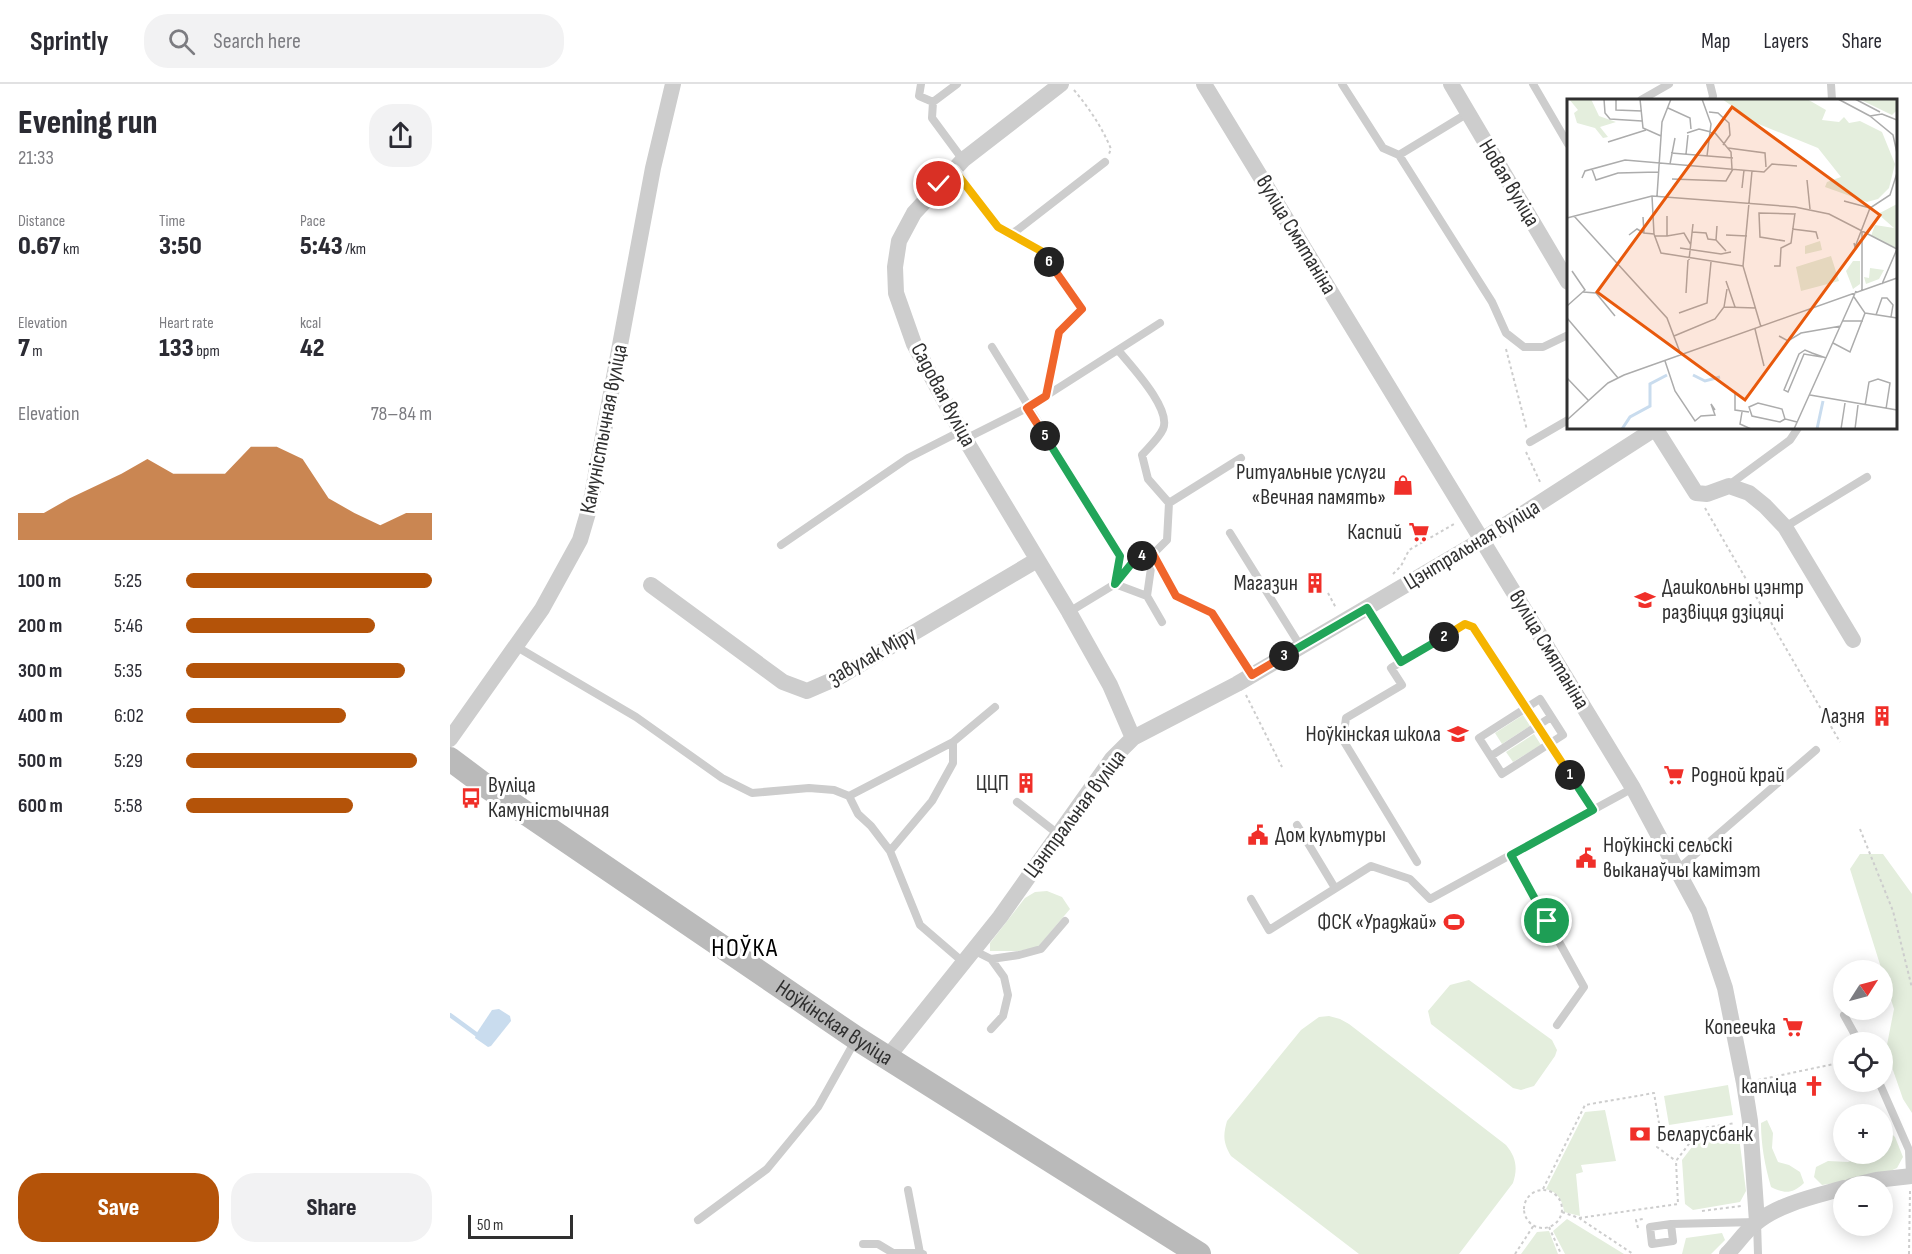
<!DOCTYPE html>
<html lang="en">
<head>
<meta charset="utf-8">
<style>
  body { margin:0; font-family:"Sofia Sans Condensed",sans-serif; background:#f2f2f3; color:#2b2b33; height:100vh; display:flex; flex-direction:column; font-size:22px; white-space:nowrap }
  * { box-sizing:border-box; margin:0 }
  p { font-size:20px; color:#7c7c81 }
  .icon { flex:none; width:33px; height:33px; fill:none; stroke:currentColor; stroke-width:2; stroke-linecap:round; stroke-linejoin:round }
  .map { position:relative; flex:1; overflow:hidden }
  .panel { display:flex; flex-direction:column; background:#fff; width:450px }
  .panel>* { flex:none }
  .needle { width:39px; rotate:54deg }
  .controls { position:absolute; left:1383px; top:876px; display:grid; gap:12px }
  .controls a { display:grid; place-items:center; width:60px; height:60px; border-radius:50%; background:#fff; box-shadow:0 3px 15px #0003; font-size:30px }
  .scale { position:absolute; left:18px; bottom:15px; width:105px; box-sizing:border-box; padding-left:6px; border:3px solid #303030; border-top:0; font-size:16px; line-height:21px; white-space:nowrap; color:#303030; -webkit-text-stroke:4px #fff; paint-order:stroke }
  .pin { position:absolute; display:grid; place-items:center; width:51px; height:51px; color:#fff; margin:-26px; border:3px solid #fff; border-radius:50%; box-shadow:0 2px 6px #0007 }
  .km { position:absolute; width:30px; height:30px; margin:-15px; border-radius:50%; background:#222; color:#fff; font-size:16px; line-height:30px; text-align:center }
  .round { display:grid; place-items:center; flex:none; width:63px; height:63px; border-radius:24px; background:#f2f2f3 }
  .overview { display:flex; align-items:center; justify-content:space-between; height:102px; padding:0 18px }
  h1 { font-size:33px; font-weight:800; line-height:45px }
  .figures { display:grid; grid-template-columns:repeat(3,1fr); gap:9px; height:102px; padding:6px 18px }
  .figures div { display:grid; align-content:center }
  .figures b { font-size:26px; font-weight:800 }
  .figures small { font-size:16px; font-weight:400 }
  .figures p { font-size:16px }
  .chart { height:168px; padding:12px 18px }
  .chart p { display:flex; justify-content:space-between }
  .chart svg { width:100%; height:108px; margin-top:6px; fill:#b45309; opacity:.7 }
  .action { display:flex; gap:12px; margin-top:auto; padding:12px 18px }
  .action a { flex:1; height:69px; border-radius:24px; background:#b45309; color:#fff; font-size:24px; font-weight:800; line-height:69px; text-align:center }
  .action a+a { background:#f2f2f3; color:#2b2b33 }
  ul { padding:0 18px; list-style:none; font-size:20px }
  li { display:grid; grid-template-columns:96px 72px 1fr; align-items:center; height:45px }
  li i { height:15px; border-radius:8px; background:#b45309 }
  header { display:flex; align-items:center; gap:36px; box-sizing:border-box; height:84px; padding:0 30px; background:#fff; border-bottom:2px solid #e1e1e2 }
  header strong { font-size:28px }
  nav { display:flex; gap:33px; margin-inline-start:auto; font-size:21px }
  .search { width:420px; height:54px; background:#f2f2f3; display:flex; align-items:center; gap:15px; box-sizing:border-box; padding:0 21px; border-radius:24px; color:#7c7c81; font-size:22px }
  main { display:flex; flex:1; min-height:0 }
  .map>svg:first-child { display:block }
  .green { fill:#e4eedd }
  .water { fill:#c9dcee }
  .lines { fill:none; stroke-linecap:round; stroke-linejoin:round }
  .stream { stroke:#c9dcee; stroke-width:4.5 }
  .path { stroke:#cdcdcd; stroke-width:2; stroke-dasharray:3 3; stroke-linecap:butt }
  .lane { stroke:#cdcdcd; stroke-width:8 }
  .street { stroke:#cdcdcd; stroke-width:16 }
  .secondary { stroke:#bababa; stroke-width:24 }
  .split-1-casing { stroke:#fff; stroke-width:12 }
  .split-2-casing { stroke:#fff; stroke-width:12 }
  .split-3-casing { stroke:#fff; stroke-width:12 }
  .split-4-casing { stroke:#fff; stroke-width:12 }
  .split-5-casing { stroke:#fff; stroke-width:12 }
  .split-6-casing { stroke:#fff; stroke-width:12 }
  .split-7-casing { stroke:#fff; stroke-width:12 }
  .split-1 { stroke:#22a559; stroke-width:8 }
  .split-2 { stroke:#f5b400; stroke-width:8 }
  .split-3 { stroke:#22a559; stroke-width:8 }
  .split-4 { stroke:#f0652b; stroke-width:8 }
  .split-5 { stroke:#22a559; stroke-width:8 }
  .split-6 { stroke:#f0652b; stroke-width:8 }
  .split-7 { stroke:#f5b400; stroke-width:8 }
  .labels { text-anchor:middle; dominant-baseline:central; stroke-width:6; stroke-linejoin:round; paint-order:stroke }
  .street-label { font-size:22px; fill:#303030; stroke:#fff }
  .poi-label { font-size:22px; fill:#303030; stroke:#fff; text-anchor:end }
  .quarter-label { font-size:26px; letter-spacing:1.5px; fill:#000; stroke:#fff }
  .inset-river { fill:none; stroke:#c9dcee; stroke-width:3 }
  .inset-road { fill:none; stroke:#acacac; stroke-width:1.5 }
  .view { fill:#e8590c; fill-opacity:0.15; stroke:#e8590c; stroke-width:3 }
  .inset-edge { fill:none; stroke:#303030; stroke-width:3 }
</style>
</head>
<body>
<header>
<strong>Sprintly</strong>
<div class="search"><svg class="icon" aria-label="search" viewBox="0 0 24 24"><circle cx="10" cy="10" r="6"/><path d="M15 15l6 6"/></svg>Search here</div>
<nav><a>Map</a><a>Layers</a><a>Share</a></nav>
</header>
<main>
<section class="panel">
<div class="overview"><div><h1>Evening run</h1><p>21:33</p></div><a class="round"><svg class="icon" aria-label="share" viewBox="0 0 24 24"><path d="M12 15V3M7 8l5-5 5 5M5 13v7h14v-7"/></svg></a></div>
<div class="figures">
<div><p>Distance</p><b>0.67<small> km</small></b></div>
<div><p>Time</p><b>3:50</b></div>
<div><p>Pace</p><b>5:43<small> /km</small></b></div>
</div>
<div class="figures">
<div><p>Elevation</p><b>7<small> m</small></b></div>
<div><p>Heart rate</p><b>133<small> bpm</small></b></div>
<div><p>kcal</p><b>42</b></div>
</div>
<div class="chart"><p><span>Elevation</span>78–84 m</p>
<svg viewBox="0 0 160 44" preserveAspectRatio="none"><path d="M0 44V33L10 33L20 27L30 22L40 17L50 11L60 17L70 17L80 17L90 6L100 6L110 11L120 27L130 33L140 38L150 33L160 33V44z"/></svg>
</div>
<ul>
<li><b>100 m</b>5:25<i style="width:100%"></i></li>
<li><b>200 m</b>5:46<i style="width:77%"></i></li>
<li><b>300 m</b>5:35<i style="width:89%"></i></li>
<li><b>400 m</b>6:02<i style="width:65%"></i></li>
<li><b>500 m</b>5:29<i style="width:94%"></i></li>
<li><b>600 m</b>5:58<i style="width:68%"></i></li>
</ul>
<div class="action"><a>Save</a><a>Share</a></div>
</section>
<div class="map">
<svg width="1462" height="1170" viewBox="0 0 1462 1170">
  <rect width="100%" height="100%" fill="#fff"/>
  <!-- green -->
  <path class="green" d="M1073 631 1080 642 1052 660 1045 649Z
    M1084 650 1091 661 1063 678 1056 668Z
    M1410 770H1433L1462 810V1029L1453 1015 1436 966 1444 925 1400 785Z
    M597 807 612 813 620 825 588 863 569 867H540V859L575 814 585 808Z
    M1019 896 1102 956 1107 966 1105 972 1084 1002 1071 1006 1063 1004 981 940 978 927 1000 901Z
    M879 932 890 935 899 940 1056 1061C1066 1073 1068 1084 1063 1099L1009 1170H909L781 1072C773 1059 773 1051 777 1037L851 946 869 933Z
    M1278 1001 1283 1031 1219 1041 1214 1012Z
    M1155 1026 1166 1077 1131 1081 1133 1088 1126 1090 1130 1132 1114 1128C1113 1117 1108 1108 1096 1105L1135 1028Z
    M1317 1036 1323 1049 1322 1064 1328 1078 1339 1081 1350 1088 1354 1099C1342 1110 1335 1110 1321 1103 1315 1082 1311 1061 1311 1039Z
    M1434 1043 1445 1053 1453 1073 1447 1084 1427 1093 1372 1101 1364 1093 1366 1083 1378 1077 1398 1078 1413 1072V1070H1432Z
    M1288 1045 1296 1107 1290 1118 1243 1126 1235 1120 1232 1076 1252 1050Z
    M1117 1135 1174 1170H1115L1103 1147Z
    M1099 1147 1108 1170H1071L1087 1148Z
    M1272 1149 1275 1156 1261 1170H1232L1236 1154Z"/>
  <!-- water -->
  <path class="water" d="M49 925 60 932 61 937 41 962 38 963 25 954 26 950 42 926Z"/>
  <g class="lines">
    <!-- stream -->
    <path class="stream" d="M0 931 26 950"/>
    <!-- path -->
    <path class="path" d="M624 6C639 24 652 43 661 65L659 70
      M1056 265 1077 346
      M1076 368 1091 400
      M1255 424 1390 658
      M713 488 726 512 762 529 794 578
      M943 490 951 482 959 466 1004 440
      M878 509 886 524
      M925 538 945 568
      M796 611 832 683
      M1410 745 1443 827 1462 904
      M1308 996 1384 980
      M1211 1051 1207 1063 1226 1077
      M1093 1105 1135 1021 1204 1009 1211 1051 1285 1039
      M1074 1125a19 19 0 1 1 38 0a19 19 0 1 1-38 0Z
      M1252 1127 1291 1122
      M1112 1128 1129 1134 1183 1170
      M1129 1134 1228 1120 1226 1077 1251 1044
      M1099 1143 1111 1170
      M1188 1144 1186 1136 1193 1135
      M1065 1170 1084 1141
      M1459 1170 1460 1107"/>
    <!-- lane -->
    <path class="lane" d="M471 0 469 12 483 18
      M507 0 483 18 482 34 513 76
      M892 0 933 64 949 71 1042 218 1056 249 1074 263H1093L1118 251
      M1083 0 1118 60
      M1260 0 1263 12 1262 16
      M1381 0 1382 16
      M1191 16 1219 0
      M949 71 1018 29
      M504 86 548 143 557 150 566 147 655 78
      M557 150 591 167 632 225 609 248 596 312
      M542 263 671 472 665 500
      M668 266C681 282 722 325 713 345 709 354 699 363 692 371L698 395 719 419
      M515 355 577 324 710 239
      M1080 358 1118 336
      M1279 401 1340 356 1348 344
      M1335 443 1417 393
      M780 449 851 563
      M331 461 458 374 511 347
      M665 500 697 512 712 538
      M697 512 703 470
      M619 528 665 500 682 479 692 472 703 470 717 456 719 419 791 374
      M67 563 186 633 272 694 302 709 359 704 384 706 399 712 503 658
      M1090 615 1113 651 1052 690 1029 654Z
      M1041 672 1101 633
      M399 712 408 730 421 742 440 767 470 841 513 878
      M567 718 608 750
      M847 741 885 804
      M440 767 482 717 503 679V658L545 623
      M1061 771 1134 903 1107 941
      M967 778 893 656 896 634 952 601 941 584 1015 540 1023 543 1143 726
      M1227 786 1366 666
      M801 815 819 846 921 782 960 795 980 815 1183 704
      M523 866 541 875 554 893 558 911 553 932 541 945
      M541 875 569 871 591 865 615 837
      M1394 931 1409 958
      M1429 998 1459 1066 1460 1091
      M458 1106 470 1169 473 1170
      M248 1136 317 1085 368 1023 405 957
      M1221 1140 1223 1157 1202 1160 1200 1143 1221 1140 1307 1138 1308 1170
      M413 1160H428L443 1169H470"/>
    <!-- street -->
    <path class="street" d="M611 0 513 76 464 129 449 157 445 183 446 209 464 260 515 355 619 528 660 601 683 654
      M754 0 1183 704 1249 827 1275 904 1294 999 1300 1037 1307 1138
      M1001 0 1118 198
      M1205 344 1246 409 1257 410 1279 402 1299 409 1315 422 1335 443 1403 556
      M201 501 333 598 357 607 387 594 587 476
      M0 655 92 525 130 456 140 422 203 84 223 0
      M437 974 550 833 662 675 683 654 787 600 1032 456 1206 344
      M1401 1102 1426 1096 1462 1092
      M1277 1170C1287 1160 1295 1147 1306 1139 1328 1120 1366 1112 1394 1104"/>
    <!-- secondary -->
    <path class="secondary" id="s1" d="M0 675 36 702 406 954 749 1170"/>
  </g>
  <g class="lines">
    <!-- split-1 casing -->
    <g class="split-1-casing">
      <path id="split-1" d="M1097 837 1061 771 1143 726 1120 691"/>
    </g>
    <!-- split-2 casing -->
    <g class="split-2-casing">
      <path id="split-2" d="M994 553 1015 540 1023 543 1120 691"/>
    </g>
    <!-- split-3 casing -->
    <g class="split-3-casing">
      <path id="split-3" d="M834 572 917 524 951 578 994 553"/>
    </g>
    <!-- split-4 casing -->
    <g class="split-4-casing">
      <path id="split-4" d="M692 472 703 470 726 512 762 529 802 591 834 572"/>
    </g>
    <!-- split-5 casing -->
    <g class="split-5-casing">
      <path id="split-5" d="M595 352 670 472 665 500 682 479 692 472"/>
    </g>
    <!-- split-6 casing -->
    <g class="split-6-casing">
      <path id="split-6" d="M595 352 577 324 596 312 609 248 632 225 599 178"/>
    </g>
    <!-- split-7 casing -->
    <g class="split-7-casing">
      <path id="split-7" d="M489 100 504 86 548 143 591 167 599 178"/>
    </g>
    <!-- split-1 -->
    <use href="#split-1" class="split-1"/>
    <!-- split-2 -->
    <use href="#split-2" class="split-2"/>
    <!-- split-3 -->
    <use href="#split-3" class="split-3"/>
    <!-- split-4 -->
    <use href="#split-4" class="split-4"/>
    <!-- split-5 -->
    <use href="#split-5" class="split-5"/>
    <!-- split-6 -->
    <use href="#split-6" class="split-6"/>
    <!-- split-7 -->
    <use href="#split-7" class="split-7"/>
  </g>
  <!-- icons -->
  <defs>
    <g id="shop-bare" transform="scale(1.62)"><path d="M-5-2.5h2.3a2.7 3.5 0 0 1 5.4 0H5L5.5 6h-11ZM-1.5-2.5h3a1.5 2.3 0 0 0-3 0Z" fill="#f02f29" stroke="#fff" stroke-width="2.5" paint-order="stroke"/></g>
    <g id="supermarket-bare" transform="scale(1.62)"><path d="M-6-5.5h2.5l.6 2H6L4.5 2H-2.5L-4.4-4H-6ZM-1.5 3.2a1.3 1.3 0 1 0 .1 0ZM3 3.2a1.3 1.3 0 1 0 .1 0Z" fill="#f02f29" stroke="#fff" stroke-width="2.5" paint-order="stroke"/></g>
    <g id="building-bare" transform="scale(1.62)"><path d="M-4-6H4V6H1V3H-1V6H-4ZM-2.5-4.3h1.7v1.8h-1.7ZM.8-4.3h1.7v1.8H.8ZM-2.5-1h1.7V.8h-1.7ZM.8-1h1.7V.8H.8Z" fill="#f02f29" stroke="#fff" stroke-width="2.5" paint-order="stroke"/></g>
    <g id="school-bare" transform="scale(1.62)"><path d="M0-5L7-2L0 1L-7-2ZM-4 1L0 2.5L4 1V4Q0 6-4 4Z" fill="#f02f29" stroke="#fff" stroke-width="2.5" paint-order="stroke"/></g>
    <g id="bus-bare" transform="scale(1.62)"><path d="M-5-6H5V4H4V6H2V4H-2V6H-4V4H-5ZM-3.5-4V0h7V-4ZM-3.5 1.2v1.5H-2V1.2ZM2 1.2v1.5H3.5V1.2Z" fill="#f02f29" stroke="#fff" stroke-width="2.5" paint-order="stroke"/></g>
    <g id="civic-bare" transform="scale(1.62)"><path d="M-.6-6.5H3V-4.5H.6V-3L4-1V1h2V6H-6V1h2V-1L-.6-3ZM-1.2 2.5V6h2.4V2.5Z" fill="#f02f29" stroke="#fff" stroke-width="2.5" paint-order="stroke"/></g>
    <g id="stadium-bare" transform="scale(1.62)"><path d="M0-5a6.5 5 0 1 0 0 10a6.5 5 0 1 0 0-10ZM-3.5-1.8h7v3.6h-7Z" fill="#f02f29" stroke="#fff" stroke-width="2.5" paint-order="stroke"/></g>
    <g id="church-bare" transform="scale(1.62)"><path d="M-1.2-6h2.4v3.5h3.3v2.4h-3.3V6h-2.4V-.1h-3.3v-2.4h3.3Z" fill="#f02f29" stroke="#fff" stroke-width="2.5" paint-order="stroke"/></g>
    <g id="bank-bare" transform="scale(1.62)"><path d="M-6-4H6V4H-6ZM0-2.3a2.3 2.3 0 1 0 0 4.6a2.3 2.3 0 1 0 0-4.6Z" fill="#f02f29" stroke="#fff" stroke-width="2.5" paint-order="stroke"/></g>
  </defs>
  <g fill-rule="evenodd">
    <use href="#shop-bare" x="953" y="401"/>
    <use href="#supermarket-bare" x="969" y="448"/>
    <use href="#building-bare" x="865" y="499"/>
    <use href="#school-bare" x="1195" y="516"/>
    <use href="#building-bare" x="1432" y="632"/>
    <use href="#school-bare" x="1008" y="650"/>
    <use href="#supermarket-bare" x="1224" y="691"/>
    <use href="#building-bare" x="576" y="699"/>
    <use href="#bus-bare" x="21" y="714"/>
    <use href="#civic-bare" x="808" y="751"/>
    <use href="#civic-bare" x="1136" y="774"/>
    <use href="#stadium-bare" x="1004" y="838"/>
    <use href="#supermarket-bare" x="1343" y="943"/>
    <use href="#church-bare" x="1364" y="1002"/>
    <use href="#bank-bare" x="1190" y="1050"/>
  </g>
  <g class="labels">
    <!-- street labels -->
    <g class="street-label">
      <text transform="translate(1059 99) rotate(59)">Новая вуліца</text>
      <text transform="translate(846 151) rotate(59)">вуліца Смятаніна</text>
      <text transform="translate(493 311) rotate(62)">Садовая вуліца</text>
      <text transform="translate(154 345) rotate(-79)">Камуністычная вуліца</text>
      <text transform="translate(1022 461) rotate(-31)">Цэнтральная вуліца</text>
      <text transform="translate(1099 566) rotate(59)">вуліца Смятаніна</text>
      <text transform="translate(422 572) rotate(-29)">завулак Міру</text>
      <text transform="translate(625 730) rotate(-53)">Цэнтральная вуліца</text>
      <text stroke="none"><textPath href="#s1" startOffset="466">Ноўкінская вуліца</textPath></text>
    </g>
    <!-- poi labels -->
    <g class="poi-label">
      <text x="936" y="388">Ритуальные услуги<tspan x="936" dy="25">«Вечная память»</tspan></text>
      <text x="952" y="448">Каспий</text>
      <text x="848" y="499">Магазин</text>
      <text x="1212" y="503" text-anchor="start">Дашкольны цэнтр<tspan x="1212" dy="25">развіцця дзіцяці</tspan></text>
      <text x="1415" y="632">Лазня</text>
      <text x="991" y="650">Ноўкінская школа</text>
      <text x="1241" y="691" text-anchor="start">Родной край</text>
      <text x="559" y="699">ЦЦП</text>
      <text x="38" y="701" text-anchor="start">Вуліца<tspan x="38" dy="25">Камуністычная</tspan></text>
      <text x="825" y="751" text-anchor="start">Дом культуры</text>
      <text x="1153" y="761" text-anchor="start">Ноўкінскі сельскі<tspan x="1153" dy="25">выканаўчы камітэт</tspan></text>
      <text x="987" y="838">ФСК «Ураджай»</text>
      <text x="1326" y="943">Копеечка</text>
      <text x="1347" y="1002">капліца</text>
      <text x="1207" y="1050" text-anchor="start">Беларусбанк</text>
    </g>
    <!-- quarter labels -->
    <g class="quarter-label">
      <text x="295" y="864">НОЎКА</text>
    </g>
  </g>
  <!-- overview -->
  <g transform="translate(1117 15)">
    <rect width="330" height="330" fill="#fff"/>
    <path d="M2 0H24L32 17 49 23 33 28 41 38 36 39 28 29 10 24 7 14 11 11ZM155 0H240L259 11 255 21 272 23 277 18 282 24 293 22 315 33 328 65 322 89 311 100 300 103 258 88 260 83 274 78 251 49 189 24ZM292 0H330V11L325 16ZM330 105 329 117 330 149 304 137 308 126 327 129 311 115ZM253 142 255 151 238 155V147ZM264 157 272 182 234 192 229 168ZM286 162H293V185L286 190 279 172ZM303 169 317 171 312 180 299 185 297 178 302 179Z" fill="#e4eedd"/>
    <path class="inset-river" d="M126 276 138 282 153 278M55 330 63 318 83 307V285L100 276M250 330 256 302"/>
    <path class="inset-road" d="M37 0 38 14 43 20 75 22M49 0V11L75 12M73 0 76 29 94 37M135 0 144 25 140 57M271 0 303 17M288 0 313 13M101 9 123 19 124 30M142 13 151 14 162 24 163 36 156 46M330 21 315 15 303 17 326 36 330 54M120 34 132 30 148 34 164 53 165 70M41 43 79 31M161 49 198 54 199 68M104 54 166 59M119 55 121 36M103 65 108 39M25 70 29 81 51 74 91 73M185 72 176 167 194 228M15 79 18 72 58 61 197 73 205 65 230 67M105 80 159 82 166 70M240 81 243 110M175 89 177 71M85 97 87 135 94 154 176 167M90 97 95 23 104 0M277 102 303 109M7 117 100 219 114 256M76 118 77 134 87 135M0 119 85 97 228 108 262 115 330 150M150 127 149 141 159 152M225 130 249 133 251 140M125 133 139 134 141 140 149 141M62 136 70 130 77 134M159 136 180 137M87 137H100V117M100 137 117 134 124 146M218 142 193 138 192 114 227 115M287 144 288 148 303 109 323 96 330 74M113 149 154 155 164 153M122 161 126 125M207 167H213L214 149 224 144 228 114M159 182 168 208M315 185 330 150M295 191V132M16 193 29 194 48 217M119 194 121 161M0 207 18 191 5 172M157 208 189 209M112 214 140 204 144 163M298 214 330 219M309 216 315 199H320L326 206 324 218M0 219 51 279M276 222H296M188 230 197 267M107 237 148 220 157 208 160 190M212 237 221 242 234 234 274 227M266 244 283 253 298 214 287 198M255 258 237 255 221 293 217 291 232 255 238 251 245 254 259 259M98 262 108 292 128 322 134 317 148 316 144 305 148 311M0 279 21 301M168 294V311L182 313M243 296 330 311M298 307 302 283 311 280 323 284 319 310M175 313 173 325 184 330M218 320 213 323 185 317 182 308 191 304 215 310 218 320 230 323M0 321 41 284 57 276 330 179M227 330 289 192M274 330 278 304M288 330 291 306"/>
    <path class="view" d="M165 8 313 116 178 301 30 193Z"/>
    <rect width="330" height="330" class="inset-edge"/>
  </g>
</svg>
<div class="controls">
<a><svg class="needle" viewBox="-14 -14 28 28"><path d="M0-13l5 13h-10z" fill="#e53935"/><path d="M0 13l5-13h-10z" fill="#7c7c81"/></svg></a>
<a><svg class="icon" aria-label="locate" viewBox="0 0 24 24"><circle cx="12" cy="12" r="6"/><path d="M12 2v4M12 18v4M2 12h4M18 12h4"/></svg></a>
<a>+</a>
<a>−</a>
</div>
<div class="scale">50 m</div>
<div class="pin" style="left:1097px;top:837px;background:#1e9e55"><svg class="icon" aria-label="arrive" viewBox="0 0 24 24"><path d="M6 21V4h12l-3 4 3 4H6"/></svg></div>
<div class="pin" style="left:489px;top:100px;background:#d93025"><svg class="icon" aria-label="check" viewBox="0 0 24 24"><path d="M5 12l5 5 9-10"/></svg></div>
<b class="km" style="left:1120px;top:691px">1</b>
<b class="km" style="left:994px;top:553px">2</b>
<b class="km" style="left:834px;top:572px">3</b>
<b class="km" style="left:692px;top:472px">4</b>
<b class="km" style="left:595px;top:352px">5</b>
<b class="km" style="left:599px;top:178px">6</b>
</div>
</main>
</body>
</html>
